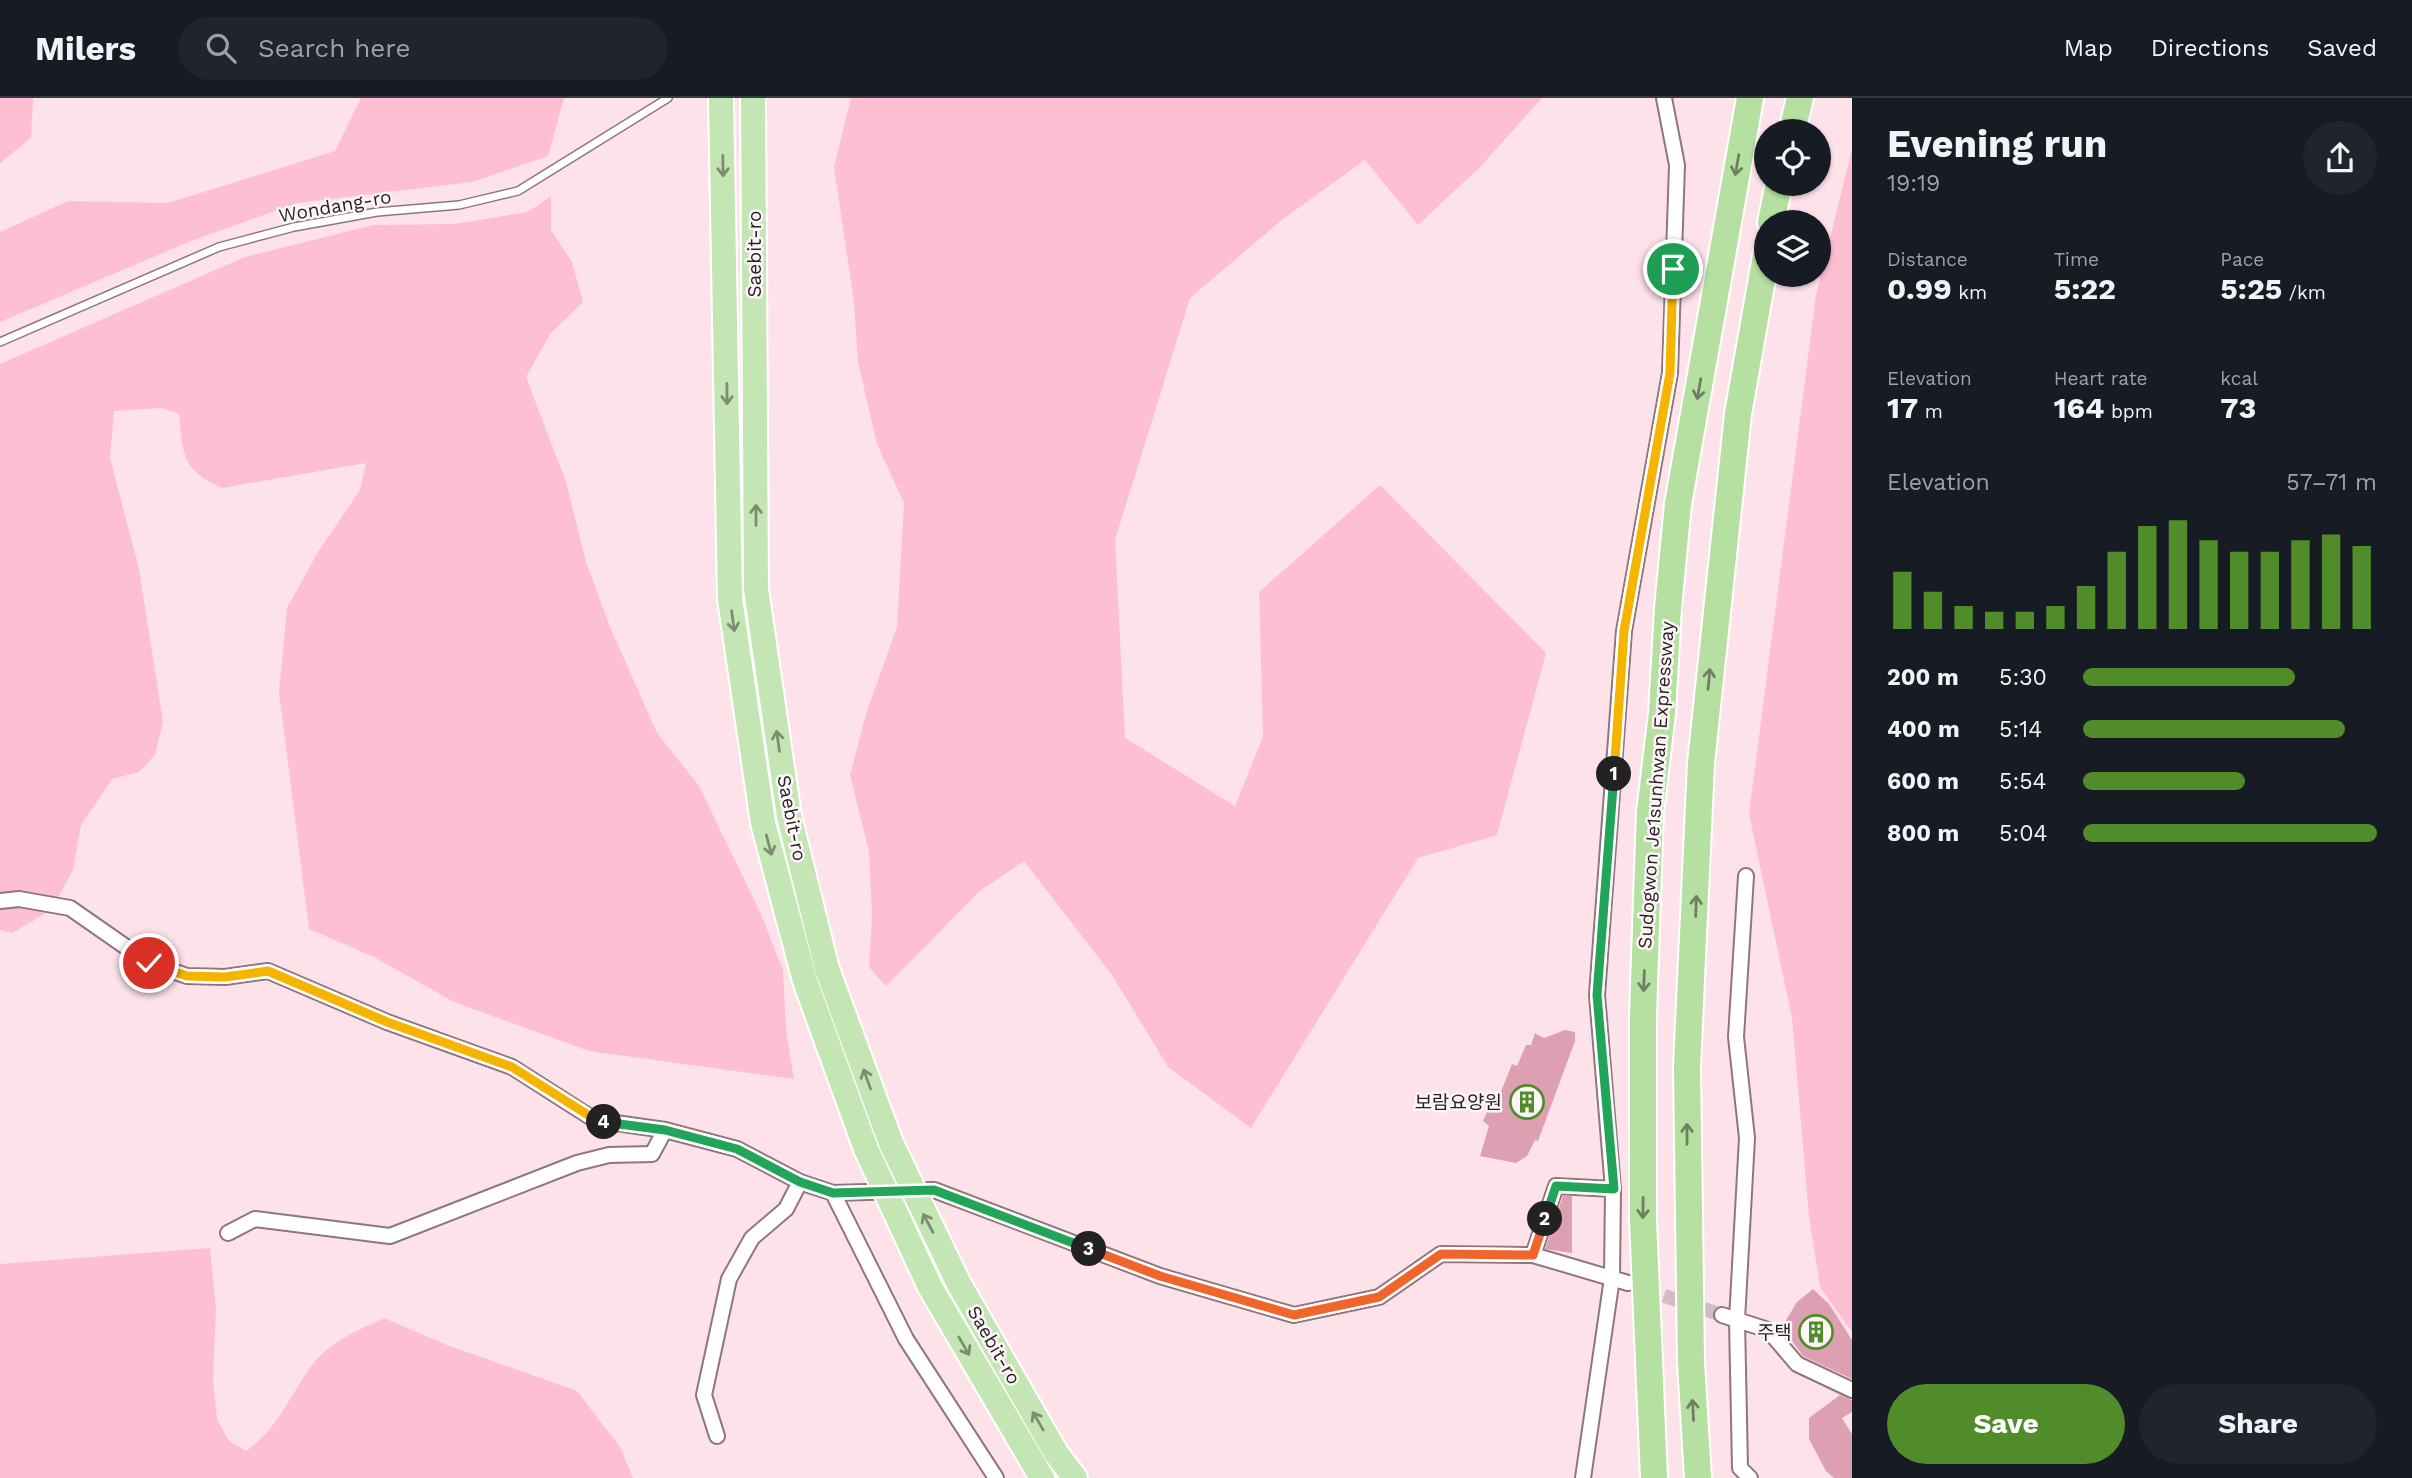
<!DOCTYPE html>
<html lang="en">
<head>
<meta charset="utf-8">
<style>
  body { margin:0; font-family:"Work Sans","Noto Sans KR",sans-serif; background:#20242c; color:#f1f3f6; height:100vh; display:flex; flex-direction:column; font-size:26px; white-space:nowrap }
  * { box-sizing:border-box; margin:0 }
  p { font-size:23px; color:#9ea1a6 }
  .icon { flex:none; width:38px; height:38px; fill:none; stroke:currentColor; stroke-width:2; stroke-linecap:round; stroke-linejoin:round }
  .map { position:relative; flex:1; overflow:hidden }
  .sheet { display:flex; flex-direction:column; background:#171b24; width:560px }
  .sheet>* { flex:none }
  .buttons { position:absolute; left:1754px; top:21px; display:grid; gap:14px }
  .buttons a { display:grid; place-items:center; width:77px; height:77px; border-radius:50%; background:#171b24; box-shadow:0 2px 5px #0004; font-size:35px }
  .pin { position:absolute; display:grid; place-items:center; width:60px; height:60px; color:#fff; margin:-30px; border:4px solid #fff; border-radius:50%; box-shadow:0 2px 7px #0007 }
  .km { position:absolute; width:35px; height:35px; margin:-18px; border-radius:50%; background:#222; color:#fff; font-size:19px; line-height:35px; text-align:center }
  .round { display:grid; place-items:center; flex:none; width:74px; height:74px; border-radius:37px; background:#20242c }
  .headline { display:flex; align-items:center; justify-content:space-between; height:119px; padding:0 35px }
  h1 { font-size:38px; font-weight:700; line-height:52px }
  .stats { display:grid; grid-template-columns:repeat(3,1fr); gap:10px; height:119px; padding:7px 35px }
  .stats div { display:grid; align-content:center }
  .stats b { font-size:30px; font-weight:700 }
  .stats small { font-size:19px; font-weight:400 }
  .stats p { font-size:19px }
  .chart { height:196px; padding:14px 35px }
  .chart p { display:flex; justify-content:space-between }
  .chart svg { width:100%; height:126px; margin-top:7px; stroke:#508c2a; stroke-width:6 }
  .primary-button { display:flex; gap:14px; margin-top:auto; padding:14px 35px }
  .primary-button a { flex:1; height:80px; border-radius:42px; background:#508c2a; color:#fff; font-size:28px; font-weight:700; line-height:80px; text-align:center }
  .primary-button a+a { background:#20242c; color:#f1f3f6 }
  ul { padding:0 35px; list-style:none; font-size:23px }
  li { display:grid; grid-template-columns:112px 84px 1fr; align-items:center; height:52px }
  li i { height:18px; border-radius:9px; background:#508c2a }
  header { display:flex; align-items:center; gap:42px; box-sizing:border-box; height:98px; padding:0 35px; background:#171b24; border-bottom:2px solid #363941 }
  header strong { font-size:33px }
  nav { display:flex; gap:38px; margin-inline-start:auto; font-size:24px }
  .search { width:490px; height:63px; background:#20242c; display:flex; align-items:center; gap:18px; box-sizing:border-box; padding:0 24px; border-radius:38px; color:#9ea1a6; font-size:26px }
  main { display:flex; flex:1; min-height:0 }
  .map>svg:first-child { display:block }
  .green { fill:#fdbfd1 }
  .building { fill:#dda0b3 }
  .lines { fill:none; stroke-linecap:round; stroke-linejoin:round }
  .minor-tunnel { stroke:#d3bbc2; stroke-width:14; stroke-dasharray:14 7; stroke-linecap:butt }
  .service-casing { stroke:#8f767d; stroke-width:10 }
  .minor-casing { stroke:#8f767d; stroke-width:18 }
  .trunk-casing { stroke:#fff; stroke-width:28 }
  .motorway-casing { stroke:#fff; stroke-width:30 }
  .service { stroke:#fff; stroke-width:7 }
  .minor { stroke:#fff; stroke-width:14 }
  .trunk { stroke:#c4e6b4; stroke-width:24 }
  .motorway { stroke:#b5e0a1; stroke-width:26 }
  .trunk-bridge-casing { stroke:#fff; stroke-width:28; stroke-linecap:butt }
  .trunk-bridge { stroke:#c4e6b4; stroke-width:24 }
  .oneway { stroke:#6f8062 }
  .oneway2 { stroke:#7e8c72 }
  .split-1-casing { stroke:#fff; stroke-width:14 }
  .split-2-casing { stroke:#fff; stroke-width:14 }
  .split-3-casing { stroke:#fff; stroke-width:14 }
  .split-4-casing { stroke:#fff; stroke-width:14 }
  .split-5-casing { stroke:#fff; stroke-width:14 }
  .split-1 { stroke:#f5b400; stroke-width:9 }
  .split-2 { stroke:#22a559; stroke-width:9 }
  .split-3 { stroke:#f0652b; stroke-width:9 }
  .split-4 { stroke:#22a559; stroke-width:9 }
  .split-5 { stroke:#f5b400; stroke-width:9 }
  .labels { text-anchor:middle; dominant-baseline:central; stroke-width:5; stroke-linejoin:round; paint-order:stroke }
  .street-label { font-size:19px; fill:#291f22; stroke:#fcf6f7 }
  .poi-label { font-size:19px; fill:#291f22; stroke:#fcf6f7; text-anchor:end }
</style>
</head>
<body>
<header>
<strong>Milers</strong>
<div class="search"><svg class="icon" aria-label="search" viewBox="0 0 24 24"><circle cx="10" cy="10" r="6"/><path d="M15 15l6 6"/></svg>Search here</div>
<nav><a>Map</a><a>Directions</a><a>Saved</a></nav>
</header>
<main>
<div class="map">
<svg width="1852" height="1380" viewBox="0 0 1852 1380">
  <rect width="100%" height="100%" fill="#fee2ea"/>
  <!-- green -->
  <path class="green" d="M0 0H33L31 40 0 65Z
    M361 0H564L548 58 472 84 297 105 191 143 0 224V134L68 103 168 105 335 53Z
    M851 0H1542L1481 68 1418 127 1365 62 1283 121 1190 200 1115 442 1125 640 1235 708 1263 639 1259 494 1380 387 1546 555 1497 737 1418 760 1251 1030 1168 969 1112 877 1024 763 980 793 886 888 869 869 872 818 869 754 850 677 866 616 897 529 904 405 877 346 858 264 854 204 834 69Z
    M1852 51V1234L1820 1189 1809 1119 1792 920 1749 716 1816 197Z
    M551 98V132L572 164 583 204 550 236 526 279 566 384 586 464 610 529 657 635 699 688 760 814 783 872 786 932 794 981 589 953 454 904 374 859 309 831 279 594 287 510 318 454 360 392 366 365 222 390C182 373 183 356 179 316L162 310 114 313 110 360 139 471 163 624 155 657 139 674 112 681 81 727 73 772 52 811 12 835 0 832V266L245 159 373 127 454 126 528 114Z
    M210 1150 216 1212 213 1280 217 1321 229 1343 246 1353C278 1331 290 1297 312 1267 331 1243 357 1233 384 1220L447 1247 577 1293 620 1349 633 1380H0V1166Z"/>
  <!-- building -->
  <path class="building" d="M1565 932 1575 934V943L1538 1043 1535 1042 1527 1058 1516 1065 1480 1058 1489 1028 1483 1023 1488 1012 1493 1014 1512 966 1517 968 1526 947H1531L1535 935 1544 940Z
    M1563 1098H1572V1155L1545 1151Z
    M1813 1191 1829 1206 1852 1242V1281L1803 1258 1782 1229 1797 1204Z
    M1840 1297 1852 1302V1314L1842 1320 1852 1336V1380H1834L1826 1373 1809 1341V1320Z"/>
  <g class="lines">
    <!-- minor-tunnel -->
    <path class="minor-tunnel" d="M1644 1191 1722 1217"/>
    <!-- service casing -->
    <g class="service-casing">
      <path id="service" d="M0 244 219 149 294 129 377 114 459 107 518 93 668 0"/>
    </g>
    <!-- minor casing -->
    <g class="minor-casing">
      <path id="minor" d="M1746 778 1736 939 1747 1040 1737 1222 1740 1370 1750 1380
        M0 803 19 801 70 810 149 865 187 878 225 879 268 873 387 924 512 969 595 1022 665 1032 737 1051 800 1084 833 1095 934 1092 1160 1178 1294 1217 1379 1199 1441 1156 1533 1157 1628 1185
        M833 1095 906 1241 996 1380
        M228 1135 255 1121 390 1138 577 1065 609 1057 652 1056 665 1032
        M1533 1157 1556 1088 1613 1091
        M1722 1217 1768 1232 1797 1266 1852 1292
        M717 1338 704 1297 729 1181 752 1140 786 1111 800 1084
        M1583 1380 1612 1180 1613 1091 1597 897 1624 533 1670 275 1677 67 1664 0"/>
    </g>
    <!-- trunk casing -->
    <g class="trunk-casing">
      <path id="trunk" d="M721 0 730 501 763 725 805 883 866 1051
        M753 0 756 491 789 718 827 871 891 1045
        M959 1186 1056 1355 1075 1380
        M930 1189 1042 1380"/>
    </g>
    <!-- motorway casing -->
    <g class="motorway-casing">
      <path id="motorway" d="M1792 33 1800 0
        M1771 124 1779 86
        M1654 1380 1643 1122V916L1650 714 1662 615 1668 510 1678 406 1750 0
        M1698 1380 1691 1265 1687 968 1701 665 1738 316 1766 158"/>
    </g>
    <!-- service -->
    <use href="#service" class="service"/>
    <!-- minor -->
    <use href="#minor" class="minor"/>
    <!-- trunk -->
    <use href="#trunk" class="trunk"/>
    <!-- motorway -->
    <use href="#motorway" class="motorway"/>
    <!-- trunk-bridge casing -->
    <g class="trunk-bridge-casing">
      <path id="trunk-bridge" d="M891 1045 959 1186
        M866 1051 930 1189"/>
    </g>
    <!-- trunk-bridge -->
    <use href="#trunk-bridge" class="trunk-bridge"/>
  </g>
  <!-- one-way arrows -->
  <defs><path id="oneway-shaft" d="M-6 0H5M1.5-3L5.5 0L1.5 3" fill="none" stroke-width="1.6" stroke-linecap="round" stroke-linejoin="round" transform="scale(1.75)"/></defs>
  <g class="oneway">
    <use href="#oneway-shaft" transform="translate(1737 67) rotate(100)"/>
    <use href="#oneway-shaft" transform="translate(1699 291) rotate(100)"/>
    <use href="#oneway-shaft" transform="translate(1709 581) rotate(-85)"/>
    <use href="#oneway-shaft" transform="translate(1696 808) rotate(-88)"/>
    <use href="#oneway-shaft" transform="translate(1644 883) rotate(92)"/>
    <use href="#oneway-shaft" transform="translate(1687 1036) rotate(-90)"/>
    <use href="#oneway-shaft" transform="translate(1643 1110) rotate(91)"/>
    <use href="#oneway-shaft" transform="translate(1693 1312) rotate(-93)"/>
  </g>
  <g class="oneway2">
    <use href="#oneway-shaft" transform="translate(723 68) rotate(89)"/>
    <use href="#oneway-shaft" transform="translate(727 296) rotate(89)"/>
    <use href="#oneway-shaft" transform="translate(756 417) rotate(-90)"/>
    <use href="#oneway-shaft" transform="translate(733 523) rotate(82)"/>
    <use href="#oneway-shaft" transform="translate(778 643) rotate(-98)"/>
    <use href="#oneway-shaft" transform="translate(769 747) rotate(75)"/>
    <use href="#oneway-shaft" transform="translate(867 981) rotate(-110)"/>
    <use href="#oneway-shaft" transform="translate(928 1125) rotate(-118)"/>
    <use href="#oneway-shaft" transform="translate(964 1248) rotate(60)"/>
    <use href="#oneway-shaft" transform="translate(1038 1323) rotate(-120)"/>
  </g>
  <g class="lines">
    <!-- split-1 casing -->
    <g class="split-1-casing">
      <path id="split-1" d="M1614 676 1624 533 1670 275 1673 171"/>
    </g>
    <!-- split-2 casing -->
    <g class="split-2-casing">
      <path id="split-2" d="M1545 1121 1556 1088 1614 1091 1597 897 1614 676"/>
    </g>
    <!-- split-3 casing -->
    <g class="split-3-casing">
      <path id="split-3" d="M1089 1151 1160 1178 1294 1217 1379 1199 1441 1156 1533 1157 1545 1121"/>
    </g>
    <!-- split-4 casing -->
    <g class="split-4-casing">
      <path id="split-4" d="M604 1024 665 1032 737 1051 800 1084 833 1095 934 1092 1089 1151"/>
    </g>
    <!-- split-5 casing -->
    <g class="split-5-casing">
      <path id="split-5" d="M149 865 187 878 225 879 268 873 387 924 512 969 596 1022 604 1024"/>
    </g>
    <!-- split-1 -->
    <use href="#split-1" class="split-1"/>
    <!-- split-2 -->
    <use href="#split-2" class="split-2"/>
    <!-- split-3 -->
    <use href="#split-3" class="split-3"/>
    <!-- split-4 -->
    <use href="#split-4" class="split-4"/>
    <!-- split-5 -->
    <use href="#split-5" class="split-5"/>
  </g>
  <!-- icons -->
  <defs>
    <g id="building-ring" transform="scale(1.75)"><circle r="9.5" fill="#fcf6f7" stroke="#508c2a" stroke-width="1.5"/><path d="M-4-6H4V6H1V3H-1V6H-4ZM-2.5-4.3h1.7v1.8h-1.7ZM.8-4.3h1.7v1.8H.8ZM-2.5-1h1.7V.8h-1.7ZM.8-1h1.7V.8H.8Z" fill="#508c2a"/></g>
  </defs>
  <g fill-rule="evenodd">
    <use href="#building-ring" x="1527" y="1004"/>
    <use href="#building-ring" x="1816" y="1234"/>
  </g>
  <g class="labels">
    <!-- street labels -->
    <g class="street-label">
      <text transform="translate(335 108) rotate(-10)">Wondang-ro</text>
      <text transform="translate(754 156) rotate(-90)">Saebit-ro</text>
      <text transform="translate(1656 687) rotate(-86)">Sudogwon Je1sunhwan Expressway</text>
      <text transform="translate(792 720) rotate(79)">Saebit-ro</text>
      <text transform="translate(994 1247) rotate(60)">Saebit-ro</text>
    </g>
    <!-- poi labels -->
    <g class="poi-label">
      <text x="1502" y="1004">보람요양원</text>
      <text x="1792" y="1234">주택</text>
    </g>
  </g>
</svg>
<div class="buttons">
<a><svg class="icon" aria-label="locate" viewBox="0 0 24 24"><circle cx="12" cy="12" r="6"/><path d="M12 2v4M12 18v4M2 12h4M18 12h4"/></svg></a>
<a><svg class="icon" aria-label="layers" viewBox="0 0 24 24"><path d="M12 4l9 5-9 5-9-5zM3 14l9 5 9-5"/></svg></a>
</div>
<div class="pin" style="left:1673px;top:171px;background:#1e9e55"><svg class="icon" aria-label="arrive" viewBox="0 0 24 24"><path d="M6 21V4h12l-3 4 3 4H6"/></svg></div>
<div class="pin" style="left:149px;top:865px;background:#d93025"><svg class="icon" aria-label="check" viewBox="0 0 24 24"><path d="M5 12l5 5 9-10"/></svg></div>
<b class="km" style="left:1614px;top:676px">1</b>
<b class="km" style="left:1545px;top:1121px">2</b>
<b class="km" style="left:1089px;top:1151px">3</b>
<b class="km" style="left:604px;top:1024px">4</b>
</div>
<section class="sheet">
<div class="headline"><div><h1>Evening run</h1><p>19:19</p></div><a class="round"><svg class="icon" aria-label="share" viewBox="0 0 24 24"><path d="M12 15V3M7 8l5-5 5 5M5 13v7h14v-7"/></svg></a></div>
<div class="stats">
<div><p>Distance</p><b>0.99<small> km</small></b></div>
<div><p>Time</p><b>5:22</b></div>
<div><p>Pace</p><b>5:25<small> /km</small></b></div>
</div>
<div class="stats">
<div><p>Elevation</p><b>17<small> m</small></b></div>
<div><p>Heart rate</p><b>164<small> bpm</small></b></div>
<div><p>kcal</p><b>73</b></div>
</div>
<div class="chart"><p><span>Elevation</span>57–71 m</p>
<svg viewBox="0 0 160 44" preserveAspectRatio="none"><path d="M5 44V24M15 44V31M25 44V36M35 44V38M45 44V38M55 44V36M65 44V29M75 44V17M85 44V8M95 44V6M105 44V13M115 44V17M125 44V17M135 44V13M145 44V11M155 44V15"/></svg>
</div>
<ul>
<li><b>200 m</b>5:30<i style="width:72%"></i></li>
<li><b>400 m</b>5:14<i style="width:89%"></i></li>
<li><b>600 m</b>5:54<i style="width:55%"></i></li>
<li><b>800 m</b>5:04<i style="width:100%"></i></li>
</ul>
<div class="primary-button"><a>Save</a><a>Share</a></div>
</section>
</main>
</body>
</html>
